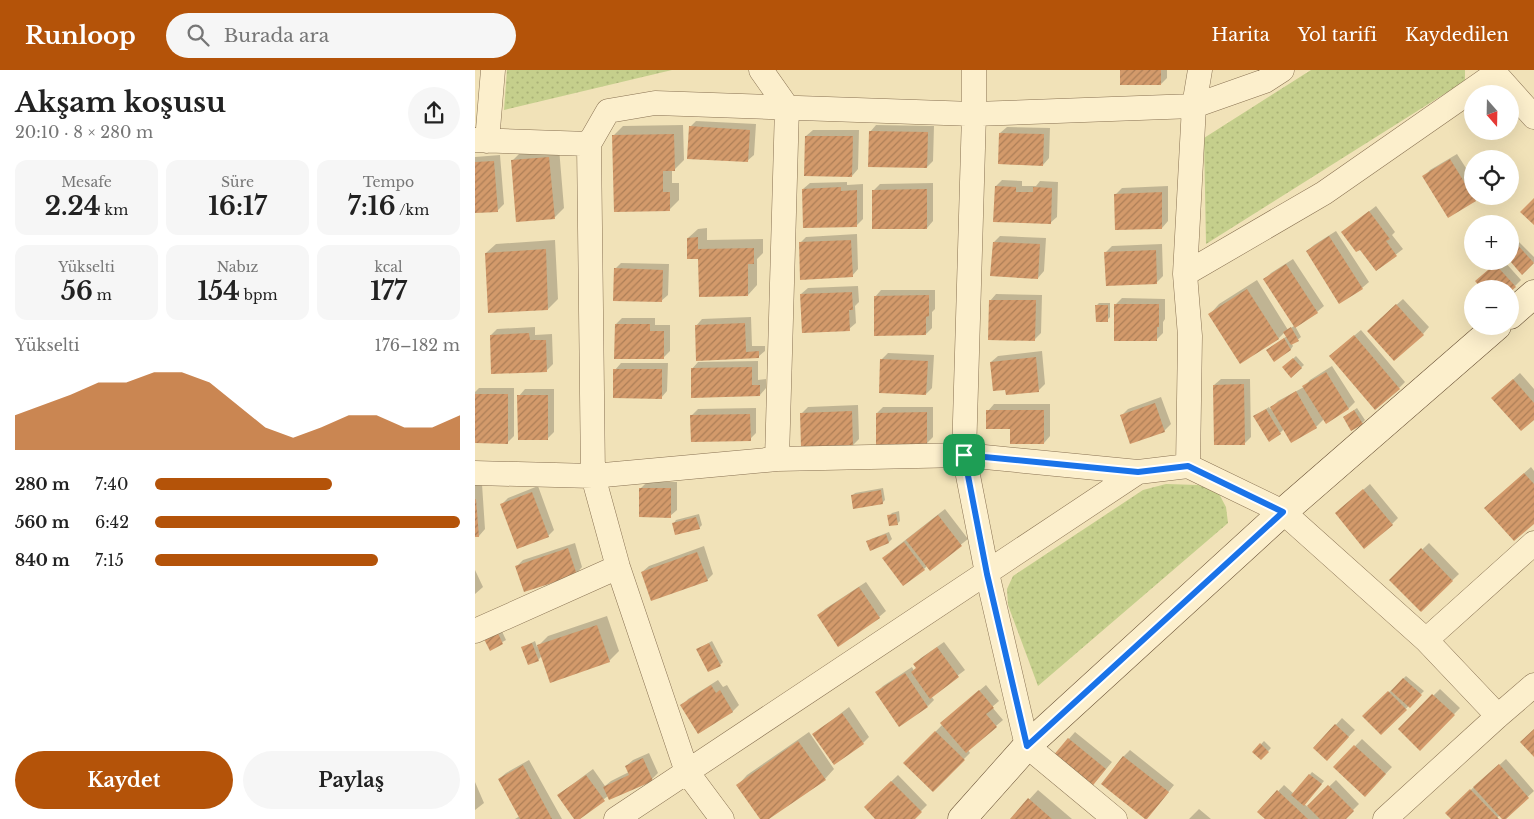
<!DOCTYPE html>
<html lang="tr">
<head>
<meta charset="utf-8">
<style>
  body { margin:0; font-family:"Libre Baskerville",serif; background:#f6f6f6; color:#222; height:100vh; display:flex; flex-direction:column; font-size:19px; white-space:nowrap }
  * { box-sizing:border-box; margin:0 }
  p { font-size:16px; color:#767676 }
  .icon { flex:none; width:28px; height:28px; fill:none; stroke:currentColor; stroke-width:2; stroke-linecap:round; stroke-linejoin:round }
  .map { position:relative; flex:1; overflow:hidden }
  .details { display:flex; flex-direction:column; background:#fff; width:475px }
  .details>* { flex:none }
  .needle { width:32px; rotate:160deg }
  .controls { position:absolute; left:989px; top:15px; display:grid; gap:10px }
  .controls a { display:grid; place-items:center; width:55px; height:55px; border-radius:50%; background:#fff; box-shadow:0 5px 20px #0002; font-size:25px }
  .pin { position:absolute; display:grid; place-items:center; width:42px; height:42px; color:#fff; margin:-21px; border-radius:10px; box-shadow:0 2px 8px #0006 }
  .round { display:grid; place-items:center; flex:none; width:52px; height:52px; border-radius:26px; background:#f6f6f6 }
  .overview { display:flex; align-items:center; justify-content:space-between; height:85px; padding:0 15px }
  h1 { font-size:28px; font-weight:700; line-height:38px }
  .metrics { display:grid; grid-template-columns:repeat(3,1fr); gap:8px; height:85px; padding:5px 15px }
  .metrics div { display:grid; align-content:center; border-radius:12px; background:#f6f6f6; text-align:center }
  .metrics b { font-size:25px; font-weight:700 }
  .metrics small { font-size:14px; font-weight:400 }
  .metrics p { font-size:14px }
  .chart { height:140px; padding:10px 15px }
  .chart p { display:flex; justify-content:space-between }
  .chart svg { width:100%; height:90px; margin-top:5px; fill:#b45309; opacity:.7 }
  .button { display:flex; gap:10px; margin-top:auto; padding:10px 15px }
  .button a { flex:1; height:58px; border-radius:30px; background:#b45309; color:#fff; font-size:20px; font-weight:700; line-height:58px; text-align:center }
  .button a+a { background:#f6f6f6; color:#222 }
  ul { padding:0 15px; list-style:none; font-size:16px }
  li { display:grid; grid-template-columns:80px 60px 1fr; align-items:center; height:38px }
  li i { height:12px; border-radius:6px; background:#b45309 }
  header { display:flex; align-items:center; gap:30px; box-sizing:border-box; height:70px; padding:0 25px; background:#b45309; color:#fff }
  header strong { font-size:24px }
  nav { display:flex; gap:28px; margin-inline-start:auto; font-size:18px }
  .search { width:350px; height:45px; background:#f6f6f6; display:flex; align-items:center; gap:12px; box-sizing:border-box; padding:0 18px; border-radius:28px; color:#767676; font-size:19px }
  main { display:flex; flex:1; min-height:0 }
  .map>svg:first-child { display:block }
  .park { fill:url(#park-dots) }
  .shadow { fill:#0003 }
  .building { fill:url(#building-hatch) }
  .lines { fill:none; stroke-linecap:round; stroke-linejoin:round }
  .street-casing { stroke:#887152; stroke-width:25 }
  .secondary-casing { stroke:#6a5236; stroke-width:29 }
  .street { stroke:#fcefcc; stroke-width:24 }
  .secondary { stroke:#fcefcc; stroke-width:28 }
  .route-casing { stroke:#fff; stroke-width:10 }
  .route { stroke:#1a73e8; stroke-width:6 }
</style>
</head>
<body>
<header>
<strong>Runloop</strong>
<div class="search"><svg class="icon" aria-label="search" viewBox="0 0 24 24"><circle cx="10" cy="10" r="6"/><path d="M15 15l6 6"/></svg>Burada ara</div>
<nav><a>Harita</a><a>Yol tarifi</a><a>Kaydedilen</a></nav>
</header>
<main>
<section class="details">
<div class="overview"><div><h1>Akşam koşusu</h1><p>20:10 · 8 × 280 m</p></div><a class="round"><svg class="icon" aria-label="share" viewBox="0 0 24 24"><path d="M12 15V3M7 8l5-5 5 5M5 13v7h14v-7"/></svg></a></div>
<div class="metrics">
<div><p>Mesafe</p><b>2.24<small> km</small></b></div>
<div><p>Süre</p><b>16:17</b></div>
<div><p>Tempo</p><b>7:16<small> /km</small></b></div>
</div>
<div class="metrics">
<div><p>Yükselti</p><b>56<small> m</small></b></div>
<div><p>Nabız</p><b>154<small> bpm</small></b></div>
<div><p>kcal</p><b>177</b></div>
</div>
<div class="chart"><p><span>Yükselti</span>176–182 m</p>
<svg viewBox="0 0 160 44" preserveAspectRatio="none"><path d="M0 44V27L10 22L20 17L30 11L40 11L50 6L60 6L70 11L80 22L90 33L100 38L110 33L120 27L130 27L140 33L150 33L160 27V44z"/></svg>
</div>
<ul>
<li><b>280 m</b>7:40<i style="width:58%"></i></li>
<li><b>560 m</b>6:42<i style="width:100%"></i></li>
<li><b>840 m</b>7:15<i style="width:73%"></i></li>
</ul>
<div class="button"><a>Kaydet</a><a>Paylaş</a></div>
</section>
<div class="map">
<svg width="1059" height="749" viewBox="0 0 1059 749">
  <defs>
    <pattern id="park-dots" width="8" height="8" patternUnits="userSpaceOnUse" patternTransform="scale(1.25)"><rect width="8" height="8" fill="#c5cf8c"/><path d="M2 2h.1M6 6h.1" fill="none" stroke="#aab278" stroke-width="1.8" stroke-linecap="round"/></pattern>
    <pattern id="building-hatch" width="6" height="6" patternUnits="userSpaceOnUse" patternTransform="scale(1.25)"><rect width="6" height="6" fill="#d39a6b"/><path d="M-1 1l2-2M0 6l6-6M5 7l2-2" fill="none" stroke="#ac7e57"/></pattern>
  </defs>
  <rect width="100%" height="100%" fill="#f1e2b8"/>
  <!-- park -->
  <path class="park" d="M32 0H197L29 40Z
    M836 0H990V11L731 174 729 68Z
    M691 414 723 415 743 422 751 437 753 453 563 616 533 535 532 519 538 506 668 420Z"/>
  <!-- shadow -->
  <path class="shadow" d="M646 0H692V8L686 14Z
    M221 51 281 54 279 85 272 91 215 57Z
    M208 55 209 90 199 100H197V113H204V130L195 139 139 65 148 56Z
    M401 55 459 56 458 91 452 97 395 62Z
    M532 57 575 58 574 88 568 95 525 63Z
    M338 60H384L383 99 377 106 331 66Z
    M84 78 89 138 79 148 38 90 47 81Z
    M982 84 998 109V126H1003L1000 130 949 107 955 100Z
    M25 85 29 134 22 141 0 142V87Z
    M527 110 547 111V116H561L565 111 583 112 582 147 575 153 521 116Z
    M372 112V115L388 114V149L382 155 328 119 335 113Z
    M458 113V151L452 158 399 120 405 114Z
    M693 116V151L687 158 641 124 647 118Z
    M901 136 920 162 917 165 928 179 901 200 886 178 868 162Z
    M232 158V170L288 169V183L282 189V215L273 225 224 188 213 168 223 159Z
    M861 161 894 212 887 218 832 181 839 175Z
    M382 164 383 199 377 206 325 173 331 167Z
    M525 166 571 168 569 201 563 208 519 172Z
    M80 170 83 229 73 239 11 183 21 174Z
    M1042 170 1059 187V192L1047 203 1035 190V176Z
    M687 174 688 206 681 213 631 182 637 176Z
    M818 189 849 236 842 242 820 256 826 267 817 274 818 276 816 279 799 290 795 278 812 266 810 262 804 268 765 292 735 244 744 234 782 210 813 260 822 254 790 209 796 203Z
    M1024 191H1029L1046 210 1035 221V219L1008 205Z
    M146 193 194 194 193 225 186 231 140 199Z
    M383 216 384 232 380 236 381 253 374 259 326 224 333 218Z
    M406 220H460V239L457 242V258L451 264 400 227Z
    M521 224 567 225 566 263 560 269 515 231Z
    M647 228 690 229V249L688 252V263L681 270 640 235Z
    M928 229 954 257 948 264 900 254Z
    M624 233H635V247L632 250 621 236Z
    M276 247 277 276H290V281L283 287 222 290 221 256 227 249Z
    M147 248H180V255H195V281L188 288 141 254Z
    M60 257V265L77 264 78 294 72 300 16 265 22 259Z
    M886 260 930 312 924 318 862 280Z
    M567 281 570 314 564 320 516 292 523 286Z
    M413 283 459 285 457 318 451 324 406 290Z
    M821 286 829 295 816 306 809 297Z
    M283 291V310L291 309V318L285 325 217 299 223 292Z
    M146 293H193L192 321 186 328 140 300Z
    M857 296 880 332 874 338 852 352 849 349 841 357 816 371 809 359 805 363 783 344 794 337 795 339 803 331 829 317 835 310Z
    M1045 303 1059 319V348L1024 322Z
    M746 309H775L776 367 770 373 739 315Z
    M4 318H39V366L32 373 0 372V322Z
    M50 319H79V362L73 368 44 326Z
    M686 327 696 354 689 361 646 346 653 339Z
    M519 334H575V366L569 373 536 358 513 341Z
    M383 335 384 369 378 375 327 343 333 337Z
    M408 337H458V367L452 373 402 343Z
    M281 338V363L275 369 217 345 223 339Z
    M882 338 890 350 887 353 869 347Z
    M1056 397 1059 401V452L1017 432Z
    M172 412H202V440L195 446 166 418Z
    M0 414H7L10 459 4 466H0Z
    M895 414 923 448 917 454 868 437Z
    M63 416 79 460 73 466 27 434 33 428Z
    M408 418 410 430 407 433 377 426 380 423Z
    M470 439 493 469 455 499 452 496 449 499 415 482Z
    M424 441 425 451 422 454 414 446 417 443Z
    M224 444 227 455 224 458 199 453 201 450Z
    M414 462 417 469 414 472H393L396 469Z
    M100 473 107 497 101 504 42 496 48 490Z
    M954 473 984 504 946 540 916 510Z
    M229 476 238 504 232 510 167 502 174 496Z
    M0 500 8 517 0 524Z
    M391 512 411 541 404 547 344 546 350 539Z
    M132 546 144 581 134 591 67 586 63 590 48 577 60 571 62 577 73 566Z
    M24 555 31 570 15 579Z
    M237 571 248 592 245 595 223 579Z
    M469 572 490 600 456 626 459 630 453 636 402 622 408 616 437 597 439 601 442 597 440 594 446 588Z
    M931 606 949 621 906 663 889 646Z
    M243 610 248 617 252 615 264 635 258 641 224 663 207 636 213 629Z
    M511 615 524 631 517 637 528 650 493 680 495 683 458 720 430 693 468 654 473 647Z
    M965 619 985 638 945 679 925 659Z
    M374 637 394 667 388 673 339 664Z
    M867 648 880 660 858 683 840 678Z
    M334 662 359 699 350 709 292 749H287L263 715 272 705Z
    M600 662 637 692 621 711 578 687Z
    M887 669 917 697 890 726 860 697Z
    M789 671 796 678 786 689 779 682Z
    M655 680 699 715 677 742 648 687Z
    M174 683 183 703 177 709 133 726 103 749H100L83 725 118 699 130 716 136 711 154 702 151 696 158 690Z
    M1031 689 1059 721 1029 749 1025 745 1021 749H978L972 743 1002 714 1003 715Z
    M54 690 87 749H40L45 746 24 709 31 703Z
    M837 702 849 711 829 734 833 737 861 710 884 734 869 749H791L784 742 809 715 819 724Z
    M423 705 452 735 438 749H402L390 737Z
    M0 712 9 733 0 740Z
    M563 720 597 749H536Z
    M724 739 736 749H714Z"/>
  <!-- building -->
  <path class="building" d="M645 0H686V15H645Z
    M214 56 275 60 273 92 212 89Z
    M394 61 453 62 452 98 393 97Z
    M524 63 569 64 568 96 523 94Z
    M199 64 200 101H188V122H195V141L139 142 137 65Z
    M330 66H378L377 107 329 106Z
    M74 87 80 149 41 152 36 90Z
    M975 89 1001 131 973 148 947 106Z
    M19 91 23 142 0 143V92Z
    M520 116 541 117V122H558V117L577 118 576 154 518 152Z
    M366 117V121L382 120V157L328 158 327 119Z
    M452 119V159H397V120Z
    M687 122V159L640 160 639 124Z
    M1059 128V155L1045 142Z
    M894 141 915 169 911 171 922 186 901 201 885 180 881 182 866 162Z
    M854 166 888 219 864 234 831 181Z
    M223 167V179L279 178V194H273V226L224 227 223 189H212V168Z
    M376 170 378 207 325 210 324 172Z
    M1039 171 1059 193 1047 205 1035 191V175Z
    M518 172 565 174 563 209 515 206Z
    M71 179 73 240 13 243 10 183Z
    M681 180 682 214 631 216 629 182Z
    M811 194 843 243 820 258 788 209Z
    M1020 194 1041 217 1035 222V219H1007L1000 211Z
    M139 198 188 200 187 232 138 231Z
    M772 219 804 269 765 294 733 244Z
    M377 222 378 240H374L375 261 327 263 325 224Z
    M454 225V246L451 247V265L399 266V226Z
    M514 230H561L560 271 513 270Z
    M639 234H684V257H682V271H639Z
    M921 234 949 265 919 291 892 261Z
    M620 235H633V252H621Z
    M270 253 271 282 284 281V288L221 291 220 255Z
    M140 254H175V261H189V289H139Z
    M816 257 824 271 816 275 808 262Z
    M54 263 55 270H71L72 302 16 304 15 265Z
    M879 265 925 319 900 340 854 286Z
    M809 268 816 280 799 292 791 280Z
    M561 287 564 322 531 325 530 320 518 321 515 292Z
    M818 288 827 298 816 308 807 297Z
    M405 289 453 291 451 325 404 323Z
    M277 297V315H285V326L216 328V298Z
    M138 299H187V329L138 328Z
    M851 302 874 339 851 354 827 316Z
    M1038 309 1059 333V350L1046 361 1016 328Z
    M769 314 770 375H739L738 315Z
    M821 321 842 358 816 373 795 337Z
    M0 324H33V374L0 373Z
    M42 325H73V370H43Z
    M680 333 690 362 655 374 645 345Z
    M791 339 806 364 794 372 778 346Z
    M511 340H569V374H535V359H511Z
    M879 340 888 354 876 361 868 347Z
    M377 341 378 377 326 378 325 343Z
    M452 342V374L401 375V343Z
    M275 344 276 371 216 372 215 345Z
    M1049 403 1059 414V454L1039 471 1009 438Z
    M164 418H196V448L164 447Z
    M888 419 918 455 889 479 860 443Z
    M406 420 408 434 378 439 376 425Z
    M57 422 74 467 42 479 25 434Z
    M0 429H1L4 467H0Z
    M421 444 423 455 414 456 412 445Z
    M463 445 487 476 455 501 431 470Z
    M221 447 225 459 200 465 197 453Z
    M411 464 414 473 395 481 391 471Z
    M429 472 450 500 428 516 407 488Z
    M93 478 102 505 49 522 40 496Z
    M946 478 978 511 946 542 914 510Z
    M222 482 233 511 176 531 166 502Z
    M384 517 405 548 363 577 342 545Z
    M122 555 135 592 75 613 62 575Z
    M20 557 28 574 15 581 6 563Z
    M57 573 64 591 53 595 46 577Z
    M234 573 246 596 233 602 221 579Z
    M462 577 484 607 455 629 436 602 441 598 438 594Z
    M430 603 453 637 424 657 400 622Z
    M928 608 947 625 935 638 916 621Z
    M236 615 241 623 245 620 258 642 223 664 205 635Z
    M504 620 519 638 511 644 522 657 491 683 465 653Z
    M913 621 932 640 906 665 887 646Z
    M957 624 980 645 945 681 923 659Z
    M367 643 389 674 359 695 337 664Z
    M860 654 874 667 852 691 838 678Z
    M1059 659V687L1045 672Z
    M460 661 490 690 458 722 428 693Z
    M593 668 631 699 615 719 577 687Z
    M323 671 351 710 294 749H285L261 715Z
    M785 673 794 682 786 690 777 682Z
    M879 675 911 704 890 727 858 697Z
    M648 686 694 722 672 749H670L626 714Z
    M168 688 178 711 134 730 128 717 154 705 150 696Z
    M1024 694 1054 728 1031 749H1027L998 717Z
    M48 695 77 749H45L23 709Z
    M834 704 847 714 829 736 816 725Z
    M111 705 130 731 105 749H99L82 725Z
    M416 711 447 742 440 749H400L389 737Z
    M853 715 879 741 871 749H845L832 736Z
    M995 719 1024 749H976L970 743Z
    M802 720 833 749H790L782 742Z
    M553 728 577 749H535Z"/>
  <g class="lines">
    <!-- street casing -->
    <g class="street-casing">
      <path id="street" d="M286 0 312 37 302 389
        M499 0V44L489 385 512 503 552 676 640 749
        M1017 0 1059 47
        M0 70 114 74
        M12 71 18 0
        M710 204 849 123 1020 4
        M713 396 715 266 710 204 719 36 725 0
        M0 403 118 406 302 389 489 385 663 402 713 396 808 442 951 570 1023 646
        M0 561 143 497
        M951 570 1059 473
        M141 749 663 402
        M247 749 212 702 143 497 118 406 114 74 133 41 180 33 499 44 719 36 790 11 807 0
        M910 749 1023 646 1059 615"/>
    </g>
    <!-- secondary casing -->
    <g class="secondary-casing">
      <path id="secondary" d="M1035 245 1059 224
        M487 749 552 676 808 442 1022 256"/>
    </g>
    <!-- street -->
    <use href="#street" class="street"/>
    <!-- secondary -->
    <use href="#secondary" class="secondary"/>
  </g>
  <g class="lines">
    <!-- route casing -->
    <g class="route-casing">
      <path id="route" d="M489 385 663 402 713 396 808 442 552 676 512 504Z"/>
    </g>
    <!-- route -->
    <use href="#route" class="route"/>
  </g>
</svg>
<div class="controls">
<a><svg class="needle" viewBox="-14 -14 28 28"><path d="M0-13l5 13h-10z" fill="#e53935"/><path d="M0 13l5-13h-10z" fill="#767676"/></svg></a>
<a><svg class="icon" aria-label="locate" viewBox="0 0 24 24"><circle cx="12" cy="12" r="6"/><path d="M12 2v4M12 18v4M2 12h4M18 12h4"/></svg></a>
<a>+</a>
<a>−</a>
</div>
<div class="pin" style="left:489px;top:385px;background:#1e9e55"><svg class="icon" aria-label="arrive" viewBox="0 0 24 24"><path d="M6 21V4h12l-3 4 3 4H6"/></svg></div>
</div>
</main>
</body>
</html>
